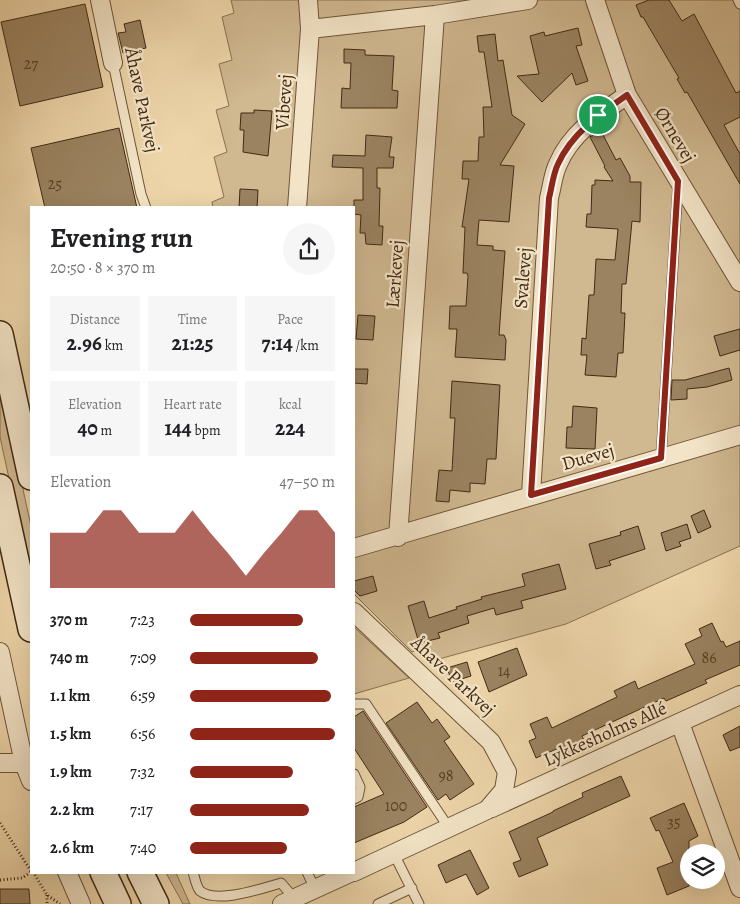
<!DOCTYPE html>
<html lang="en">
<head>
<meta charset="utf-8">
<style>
  body { margin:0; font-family:Alegreya,serif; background:#f6f6f6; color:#202124; height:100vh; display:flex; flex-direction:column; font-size:19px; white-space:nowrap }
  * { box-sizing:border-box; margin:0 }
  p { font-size:16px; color:#757577 }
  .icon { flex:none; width:28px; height:28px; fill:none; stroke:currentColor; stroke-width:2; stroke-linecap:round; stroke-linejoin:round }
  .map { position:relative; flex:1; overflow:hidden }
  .drawer { position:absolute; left:30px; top:206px; width:325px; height:668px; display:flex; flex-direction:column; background:#fff; border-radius:0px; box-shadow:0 5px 20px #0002 }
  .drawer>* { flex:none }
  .controls { position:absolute; left:680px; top:844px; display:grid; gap:10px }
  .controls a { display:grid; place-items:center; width:45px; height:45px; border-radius:50%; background:#fff; box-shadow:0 5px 20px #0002; font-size:25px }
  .pin { position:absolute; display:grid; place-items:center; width:42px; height:42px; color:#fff; margin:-21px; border:2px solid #fff; border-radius:50%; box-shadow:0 1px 5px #0007 }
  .round { display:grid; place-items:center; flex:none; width:52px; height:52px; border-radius:26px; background:#f6f6f6 }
  .headline { display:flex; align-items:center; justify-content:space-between; height:85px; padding:0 20px }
  h1 { font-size:28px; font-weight:600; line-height:38px }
  .figures { display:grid; grid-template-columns:repeat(3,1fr); gap:8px; height:85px; padding:5px 20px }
  .figures div { display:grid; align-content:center; border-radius:0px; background:#f6f6f6; text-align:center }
  .figures b { font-size:21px; font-weight:600 }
  .figures small { font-size:14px; font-weight:400 }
  .figures p { font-size:14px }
  .chart { height:140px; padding:10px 20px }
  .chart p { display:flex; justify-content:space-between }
  .chart svg { width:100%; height:90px; margin-top:5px; fill:#8f2418; opacity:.7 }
  ul { padding:0 20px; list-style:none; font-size:16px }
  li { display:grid; grid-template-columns:80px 60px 1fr; align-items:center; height:38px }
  li i { height:12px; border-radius:6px; background:#8f2418 }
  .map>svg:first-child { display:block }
  .green { fill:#d0b890; stroke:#897152 }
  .building { fill:#9b8361; stroke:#422a14 }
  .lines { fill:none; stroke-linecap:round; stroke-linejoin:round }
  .lane-casing { stroke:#6d5539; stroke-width:11 }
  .street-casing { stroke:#6d5539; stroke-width:20 }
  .secondary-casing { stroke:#422a14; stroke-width:28 }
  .path { stroke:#422a14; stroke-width:3; stroke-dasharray:1 2.5; stroke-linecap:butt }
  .lane { stroke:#f3e4c7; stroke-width:9 }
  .street { stroke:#f3e4c7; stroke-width:18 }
  .secondary { stroke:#f3e4c7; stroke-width:25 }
  .route-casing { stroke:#fff; stroke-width:10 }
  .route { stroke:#8f2418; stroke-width:6 }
  .labels { text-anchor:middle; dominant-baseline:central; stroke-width:4.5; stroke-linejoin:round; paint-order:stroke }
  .number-label { font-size:16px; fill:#584027 }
  .street-label { font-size:19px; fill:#422a14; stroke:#f3e4c7 }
</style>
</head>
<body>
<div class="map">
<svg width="740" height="904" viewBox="0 0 740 904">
  <rect width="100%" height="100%" fill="#edd5a9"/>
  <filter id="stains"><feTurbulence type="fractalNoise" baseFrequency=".004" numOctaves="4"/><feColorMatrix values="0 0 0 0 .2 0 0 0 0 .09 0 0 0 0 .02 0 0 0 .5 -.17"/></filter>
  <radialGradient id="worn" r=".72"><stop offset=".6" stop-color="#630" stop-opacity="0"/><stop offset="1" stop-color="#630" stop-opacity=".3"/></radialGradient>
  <!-- green -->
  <path class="green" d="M231 0H740V546L566 624 439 659 427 647 412 652 354 594V208H213L212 202 224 197 214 157 227 152 216 110 229 106 219 64 232 60 222 17 234 13Z
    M0 384 31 526V580L0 437Z
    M354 627 409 678 354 694Z
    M166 873H176L190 904H183Z"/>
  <!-- building -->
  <path class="building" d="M649 0H669L682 21 694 14 736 93 740 91V117L724 125 740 154V184L687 92 685 93 677 79 679 78 643 17H641L636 5Z
    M85 4 103 87 20 106 1 22Z
    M140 20 146 48 123 53 118 33 126 32 124 24Z
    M578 28 582 45 576 46 588 81 576 85 572 73 542 102 517 76 539 74 530 36 544 32 545 36Z
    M495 34 498 61 503 60 512 115 525 124 500 165 514 166 509 222 479 220 477 245 493 246V250L505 251 499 335H504L506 340 505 360 455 357 457 329H449L450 306H466L468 276 467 273H463L465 227H462L469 179H462L463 161H478L479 137H484L483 107H492L484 52H479L477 36Z
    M344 49 365 50V55L394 56 392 90 398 91 397 108H341L342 88 350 89 351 63H344Z
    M254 110 272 111 268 156 243 152 244 130H240L241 113H254Z
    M119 128 137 208H45L31 148Z
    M601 131 616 160 620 158 630 176V182H641L640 222 632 221 626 284H622L621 313H625L623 353H618L616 377 585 375 587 355H581L582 338 586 339 589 295H594L596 259 615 260 618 229 586 227 587 214H591L592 185H595V180L613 181 604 167 605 166 590 137Z
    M366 135 392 137 389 157H394L393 168H377V188H380L379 226H383L382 245 366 244 365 233H360L361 215 354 214V200H363V168L332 167 333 155 365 156Z
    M240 189 258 190 257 208H239Z
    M358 315 375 316 373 340 356 339Z
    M740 329V350L720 356 714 336Z
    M729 368 732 380 707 387 687 389V399L671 400 672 380H685Z
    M354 369H368L367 384 354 383Z
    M452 381 500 385 496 459H487L485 484 470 483V492L450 490 449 502 436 501 439 470 452 471 455 418H450Z
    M573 406 597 408 595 449 566 448 567 427H572Z
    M704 510 711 527 698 533 691 516Z
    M687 524 691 538 679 542 681 546 666 551 661 533Z
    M638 526 645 549 609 561 611 565 596 569 589 544 621 535 620 532Z
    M559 564 566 589 521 601 523 608 496 615 494 608 467 616 469 623 438 633 440 638 419 643 408 606 424 601 429 618 457 609 456 607 482 599 481 597 525 586 522 574Z
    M373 576 377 591 360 596 354 590V581Z
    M712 623 721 642 723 641 726 647 740 641V665L705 680 707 683 666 701 664 698 582 736 588 749 567 759 561 747 536 758 529 741 536 738 530 724 547 717 552 728 617 697 614 691 635 681 638 689 695 664 685 644 702 636 699 629Z
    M517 648 527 675 489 692 478 662Z
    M467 662 471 676 452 682 447 668Z
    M417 702 432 723 437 719 450 737 444 741 474 784 450 800 446 794 438 800 386 723Z
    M363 711 427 807 404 822 354 843V807L384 794 354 748V717Z
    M740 726V747L730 751 723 735Z
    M621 776 630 796 537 838 548 865 519 877 513 863 521 860 509 832 553 812V811L583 797 582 793Z
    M684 803 698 836 689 841V886L667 895 657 868 673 862 659 830 656 831 650 818Z
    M470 850 489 888 477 895 466 874 446 883 438 865Z
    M0 889H29L30 904H0Z"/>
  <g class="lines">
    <!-- lane casing -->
    <g class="lane-casing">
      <path id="lane" d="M738 0 740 4
        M113 63 141 194 146 208
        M661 458 678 184
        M354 704H366L449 828
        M354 774 360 787 358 797 354 799
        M394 854 419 904
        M193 872C195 878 196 886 200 891 217 904 260 889 281 883L295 899
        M307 872 315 889
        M378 904 412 888"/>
    </g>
    <!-- street casing -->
    <g class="street-casing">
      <path id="street" d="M100 0 113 63
        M595 0 627 95 740 282
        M310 29 435 15 528 0
        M297 208 310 29 308 0
        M531 495 549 198C552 187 553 174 558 164 571 133 600 114 627 95
        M398 537 435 15
        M354 548 740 435
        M354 612 491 742 507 772 504 790 487 810 354 872
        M0 652 24 763 31 781
        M680 723 740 888
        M0 763H24
        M492 808 740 695
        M67 872 81 904
        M282 904 352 872"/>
    </g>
    <!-- secondary casing -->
    <g class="secondary-casing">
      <path id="secondary" d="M0 334 31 477
        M0 487 31 629
        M103 872 118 904
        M140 872 156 904"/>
    </g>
    <!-- path -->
    <path class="path" d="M0 823 31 871
      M33 872 47 895 60 904
      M0 880 22 878 31 872
      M47 895V904"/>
    <!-- lane -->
    <use href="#lane" class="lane"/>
    <!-- street -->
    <use href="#street" class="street"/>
    <!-- secondary -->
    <use href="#secondary" class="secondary"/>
  </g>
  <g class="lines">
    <!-- route casing -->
    <g class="route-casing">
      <path id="route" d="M627 95 678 181 661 458 531 495 549 198C552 187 553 174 558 164 572 133 600 114 627 95Z"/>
    </g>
    <!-- route -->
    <use href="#route" class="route"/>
  </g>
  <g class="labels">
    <!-- number labels -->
    <g class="number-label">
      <text x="31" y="64">27</text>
      <text x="55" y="184">25</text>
      <text x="709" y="658">86</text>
      <text x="504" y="671">14</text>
      <text x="446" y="776">98</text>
      <text x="396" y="806">100</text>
      <text x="674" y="822">35</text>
    </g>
    <!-- street labels -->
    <g class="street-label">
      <text transform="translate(142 100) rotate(78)">Åhave Parkvej</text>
      <text transform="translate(284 102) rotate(-86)">Vibevej</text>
      <text transform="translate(675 135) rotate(59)">Ørnevej</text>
      <text transform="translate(395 274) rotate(-86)">Lærkevej</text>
      <text transform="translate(523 278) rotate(-86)">Svalevej</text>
      <text transform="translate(588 457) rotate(-16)">Duevej</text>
      <text transform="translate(453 676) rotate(43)">Åhave Parkvej</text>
      <text transform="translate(605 734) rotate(-24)">Lykkesholms Allé</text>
    </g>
  </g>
  <rect width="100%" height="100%" filter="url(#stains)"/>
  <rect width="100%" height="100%" fill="url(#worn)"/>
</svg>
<div class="controls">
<a><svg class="icon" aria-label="layers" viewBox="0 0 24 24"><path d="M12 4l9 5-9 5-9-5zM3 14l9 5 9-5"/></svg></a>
</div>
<div class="pin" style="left:598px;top:115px;background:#1e9e55"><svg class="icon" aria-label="arrive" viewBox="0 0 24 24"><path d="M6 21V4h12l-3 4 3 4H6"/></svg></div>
<section class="drawer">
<div class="headline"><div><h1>Evening run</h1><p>20:50 · 8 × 370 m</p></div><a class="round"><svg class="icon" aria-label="share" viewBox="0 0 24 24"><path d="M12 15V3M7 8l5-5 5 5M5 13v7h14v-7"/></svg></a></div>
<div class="figures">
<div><p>Distance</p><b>2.96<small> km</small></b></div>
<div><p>Time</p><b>21:25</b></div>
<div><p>Pace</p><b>7:14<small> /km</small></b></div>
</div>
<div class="figures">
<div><p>Elevation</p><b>40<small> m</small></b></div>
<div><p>Heart rate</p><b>144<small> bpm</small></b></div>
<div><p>kcal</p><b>224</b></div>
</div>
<div class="chart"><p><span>Elevation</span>47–50 m</p>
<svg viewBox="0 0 160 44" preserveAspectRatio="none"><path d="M0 44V17L10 17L20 17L30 6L40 6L50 17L60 17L70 17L80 6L90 17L100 27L110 38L120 27L130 17L140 6L150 6L160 17V44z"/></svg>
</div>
<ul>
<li><b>370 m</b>7:23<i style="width:78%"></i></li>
<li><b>740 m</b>7:09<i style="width:88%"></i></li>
<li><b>1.1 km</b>6:59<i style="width:97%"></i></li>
<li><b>1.5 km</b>6:56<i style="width:100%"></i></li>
<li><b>1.9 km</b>7:32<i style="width:71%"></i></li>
<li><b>2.2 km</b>7:17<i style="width:82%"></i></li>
<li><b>2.6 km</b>7:40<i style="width:67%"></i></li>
</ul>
</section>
</div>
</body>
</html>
